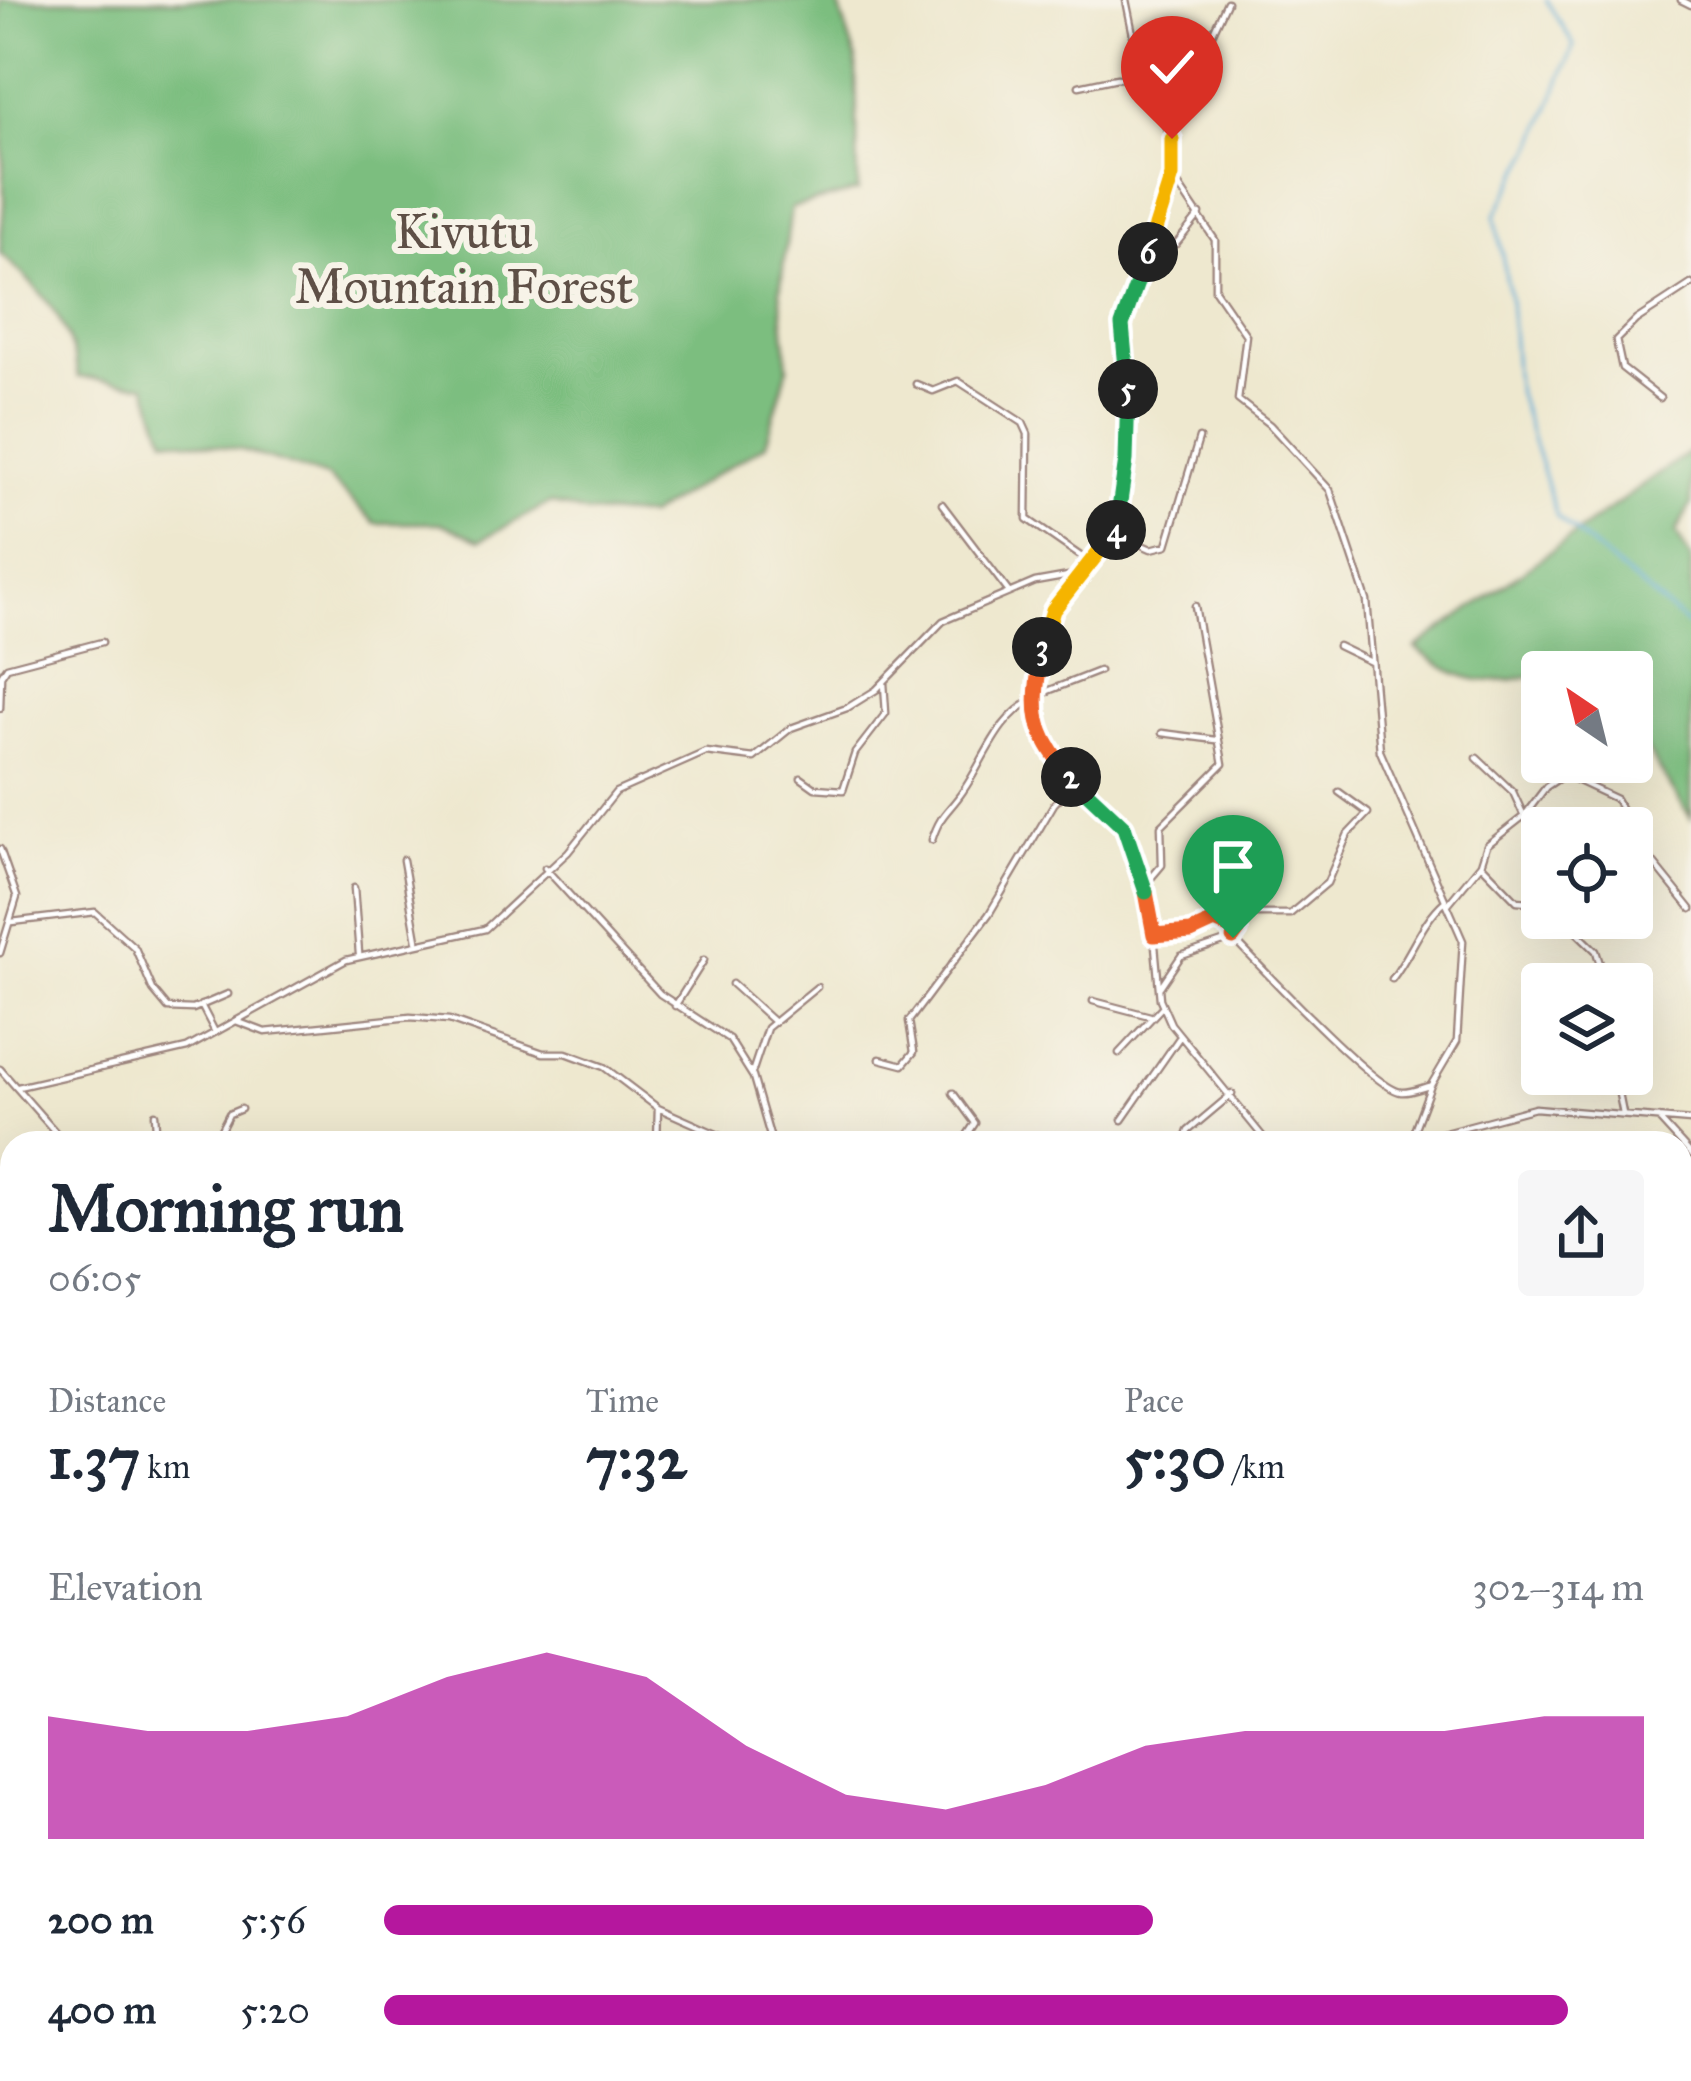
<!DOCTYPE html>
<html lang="en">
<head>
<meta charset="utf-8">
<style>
  body { margin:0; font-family:"IM FELL Great Primer",serif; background:#f6f6f7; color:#1f2937; height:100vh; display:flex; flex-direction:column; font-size:45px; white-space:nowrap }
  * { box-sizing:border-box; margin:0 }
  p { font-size:39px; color:#747a83 }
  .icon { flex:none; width:66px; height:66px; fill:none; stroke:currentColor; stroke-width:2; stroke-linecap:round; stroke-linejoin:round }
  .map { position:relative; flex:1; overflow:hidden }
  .panel { position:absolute; left:0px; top:1131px; width:1692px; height:951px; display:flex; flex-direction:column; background:#fff; border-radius:36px 36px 0 0; box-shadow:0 12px 48px #0002 }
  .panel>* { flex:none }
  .needle { width:78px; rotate:325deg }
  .tools { position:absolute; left:1521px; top:651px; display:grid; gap:24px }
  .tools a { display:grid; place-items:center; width:132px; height:132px; border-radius:12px; background:#fff; box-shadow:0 12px 48px #0002; font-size:60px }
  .pin { position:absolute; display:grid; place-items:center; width:102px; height:102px; color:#fff; margin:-123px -51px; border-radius:50% 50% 50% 0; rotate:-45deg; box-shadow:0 0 12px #0007 }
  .pin .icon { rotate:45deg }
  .km { position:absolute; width:60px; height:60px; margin:-30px; border-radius:50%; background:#222; color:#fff; font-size:33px; line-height:60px; text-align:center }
  .round { display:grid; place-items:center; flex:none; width:126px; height:126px; border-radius:12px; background:#f6f6f7 }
  .summary { display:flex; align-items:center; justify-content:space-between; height:204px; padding:0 48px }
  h1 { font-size:66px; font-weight:800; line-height:90px }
  .figures { display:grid; grid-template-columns:repeat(3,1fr); gap:18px; height:204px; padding:12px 48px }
  .figures div { display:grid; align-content:center }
  .figures b { font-size:60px; font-weight:800 }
  .figures small { font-size:33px; font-weight:400 }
  .figures p { font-size:33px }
  .chart { height:336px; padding:24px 48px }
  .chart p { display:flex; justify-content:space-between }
  .chart svg { width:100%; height:216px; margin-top:12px; fill:#b5179e; opacity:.7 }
  ul { padding:0 48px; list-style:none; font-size:39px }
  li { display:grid; grid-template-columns:192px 144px 1fr; align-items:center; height:90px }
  li i { height:30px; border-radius:15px; background:#b5179e }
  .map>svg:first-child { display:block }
  .forest { fill:#7cbe7f; stroke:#636e55; stroke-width:3 }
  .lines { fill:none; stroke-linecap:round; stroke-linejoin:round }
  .stream { stroke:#5baad5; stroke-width:3 }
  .street-casing { stroke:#9c847d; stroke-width:9 }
  .secondary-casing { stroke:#9c847d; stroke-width:14 }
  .highway-casing { stroke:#9c847d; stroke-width:20 }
  .street { stroke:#fff; stroke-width:4.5 }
  .secondary { stroke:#fff; stroke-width:9 }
  .highway { stroke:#fff; stroke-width:15 }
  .split-1-casing { stroke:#fff; stroke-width:24 }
  .split-2-casing { stroke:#fff; stroke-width:24 }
  .split-3-casing { stroke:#fff; stroke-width:24 }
  .split-4-casing { stroke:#fff; stroke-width:24 }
  .split-5-casing { stroke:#fff; stroke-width:24 }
  .split-6-casing { stroke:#fff; stroke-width:24 }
  .split-7-casing { stroke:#fff; stroke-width:24 }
  .split-1 { stroke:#f0652b; stroke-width:15 }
  .split-2 { stroke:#22a559; stroke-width:15 }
  .split-3 { stroke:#f0652b; stroke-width:15 }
  .split-4 { stroke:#f5b400; stroke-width:15 }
  .split-5 { stroke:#22a559; stroke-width:15 }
  .split-6 { stroke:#22a559; stroke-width:15 }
  .split-7 { stroke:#f5b400; stroke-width:15 }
  .labels { text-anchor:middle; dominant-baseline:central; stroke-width:12; stroke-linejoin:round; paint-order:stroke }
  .park-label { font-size:48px; fill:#5e4f46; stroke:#f7f3e8 }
</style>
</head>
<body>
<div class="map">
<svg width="1691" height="2081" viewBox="0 0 1691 2081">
  <rect width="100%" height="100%" fill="#f7f3e8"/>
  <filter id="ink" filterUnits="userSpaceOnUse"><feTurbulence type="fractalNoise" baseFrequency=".00833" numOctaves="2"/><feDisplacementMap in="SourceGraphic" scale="24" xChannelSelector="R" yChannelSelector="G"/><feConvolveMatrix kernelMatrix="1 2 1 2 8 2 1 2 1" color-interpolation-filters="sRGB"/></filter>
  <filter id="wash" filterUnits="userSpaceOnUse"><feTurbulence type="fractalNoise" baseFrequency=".004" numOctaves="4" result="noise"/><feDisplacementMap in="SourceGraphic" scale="48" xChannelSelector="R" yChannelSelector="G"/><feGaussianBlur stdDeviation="2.7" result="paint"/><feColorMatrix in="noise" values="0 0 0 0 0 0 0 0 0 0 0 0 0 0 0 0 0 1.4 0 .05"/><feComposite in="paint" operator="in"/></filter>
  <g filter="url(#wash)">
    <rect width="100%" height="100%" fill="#eee8cf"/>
    <!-- forest -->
    <path class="forest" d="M0 0H837L856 59 858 191 791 208 780 291 788 367 766 444 648 516 585 513 550 503 480 540 440 523H375L327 477 239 449 165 438 146 385 78 377C69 317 43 293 0 253L4 202Z
      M1691 451V504L1676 532 1691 560V818L1632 727V672C1607 672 1570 665 1546 672 1496 687 1462 686 1416 648Z"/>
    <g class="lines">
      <!-- stream -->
      <path class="stream" d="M1546 0 1574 45 1536 143 1495 216 1510 299 1516 387 1557 517 1691 628
        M0 2021 13 2081"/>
    </g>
  </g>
  <g filter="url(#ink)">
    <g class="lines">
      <!-- street casing -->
      <g class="street-casing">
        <path id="street" d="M1126 0 1136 49 1174 148 1172 176 1122 325 1128 404 1119 520 1111 539 1050 614 1035 720 1049 751 1118 819 1134 846 1154 935 1160 999 1171 1024 1268 1143
          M1681 0 1691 5
          M1079 86 1117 78 1146 80
          M1168 129 1227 2
          M1172 176 1215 240V290L1246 335 1238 400 1270 425 1330 490 1367 601 1380 751 1463 941 1457 1041 1431 1085 1410 1141
          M1176 244 1200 214
          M916 384 933 391 958 381 1023 423 1028 434 1027 519 1089 562
          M1660 398 1622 368 1616 340 1636 320 1691 284
          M942 504 1008 591
          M1115 533 1151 549 1167 545 1199 438
          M1338 646 1371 662
          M1035 696 1099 671
          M0 708 1 676 7 667 102 642
          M1162 733 1216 740
          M1567 776 1616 799 1649 857 1691 909
          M801 778 815 788 843 790 855 753 886 713 884 683
          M1524 816 1546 787 1583 762
          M932 840C941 812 949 812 963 791 985 760 997 716 1035 699
          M0 849 17 897 0 953
          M403 860 417 940
          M1481 864 1517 901 1542 903
          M545 868 660 994 729 1039 753 1077 772 1143
          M1145 885 1162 865 1161 826 1223 764 1195 606
          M354 888 359 954
          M1448 904 1481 864 1487 845 1524 816 1513 792 1477 758
          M1562 918 1596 951 1606 984
          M12 922 95 912 135 948 153 990 168 1008 193 1009 228 994
          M1154 935 1191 932 1215 921 1238 931
          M1233 938C1258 964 1374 1089 1401 1092 1409 1093 1421 1088 1429 1086
          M1392 979C1412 953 1421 922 1445 901
          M732 984 772 1020
          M1160 987 1181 956 1229 940 1253 914H1290L1327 883 1348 834 1368 813 1339 792
          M1093 1001 1150 1016
          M201 1005 215 1032
          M675 1006 704 960
          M236 1021 265 1032 410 1017 449 1020 543 1053H566L604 1067 658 1108 737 1143
          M1119 1053 1162 1007
          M880 1059 903 1065 914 1052 909 1021 989 914 1054 804 1075 782
          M0 1069 65 1143
          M752 1073 767 1028 817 987
          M1615 1074 1623 1114
          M18 1087 187 1048 346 960 485 929 568 852 616 792 706 752 754 758 791 728 847 708 876 690 943 621 1035 582 1080 574
          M953 1093 975 1123 962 1143
          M155 1114 157 1143
          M1658 1118 1691 1154
          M1122 1120 1179 1038
          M176 1143H182
          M214 1143 229 1114 241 1109
          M657 1143 658 1108
          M1184 1143 1188 1131 1232 1094
          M1404 1143 1535 1108 1691 1121
          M0 1272 12 1275
          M1680 1332 1691 1328
          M1680 1351 1691 1358
          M1680 1397 1691 1413
          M1680 1751 1691 1742
          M0 1843 12 1839
          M1680 1866 1691 1875
          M0 1964 12 1982
          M38 2070 41 2081
          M187 2070 190 2081
          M560 2070 566 2081
          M647 2070 649 2081
          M1412 2070 1433 2073V2081
          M298 2073 300 2081
          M1623 2074 1638 2081
          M1548 2080 1567 2070
          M158 2081 183 2070
          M361 2081 377 2070
          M538 2081 553 2070
          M801 2081 802 2070
          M1042 2081 1066 2075
          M1064 2081 1070 2070
          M1070 2081 1107 2070
          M1385 2081 1386 2070
          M1614 2081 1631 2070"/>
      </g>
      <!-- secondary casing -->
      <g class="secondary-casing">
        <path id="secondary" d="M1543 2070 1549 2081"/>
      </g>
      <!-- highway casing -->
      <g class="highway-casing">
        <path id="highway" d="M1680 1518 1691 1519
          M1680 1531 1691 1532
          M376 2081 391 2070
          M394 2081 409 2070"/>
      </g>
      <!-- street -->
      <use href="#street" class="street"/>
      <!-- secondary -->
      <use href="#secondary" class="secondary"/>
      <!-- highway -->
      <use href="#highway" class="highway"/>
    </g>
  </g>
  <g class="lines" filter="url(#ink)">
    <!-- split-1 casing -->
    <g class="split-1-casing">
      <path id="split-1" d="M1146 892 1154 935 1191 932 1215 921 1238 931 1233 938"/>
    </g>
    <!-- split-2 casing -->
    <g class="split-2-casing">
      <path id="split-2" d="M1071 777 1124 827 1146 892"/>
    </g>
    <!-- split-3 casing -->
    <g class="split-3-casing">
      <path id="split-3" d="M1042 647C1033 710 1029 727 1071 777"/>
    </g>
    <!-- split-4 casing -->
    <g class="split-4-casing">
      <path id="split-4" d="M1042 647 1053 610 1116 530"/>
    </g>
    <!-- split-5 casing -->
    <g class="split-5-casing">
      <path id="split-5" d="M1116 530 1126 460 1128 389"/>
    </g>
    <!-- split-6 casing -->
    <g class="split-6-casing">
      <path id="split-6" d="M1128 389 1122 325 1148 252"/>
    </g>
    <!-- split-7 casing -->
    <g class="split-7-casing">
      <path id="split-7" d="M1148 252 1172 176V139"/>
    </g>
    <!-- split-1 -->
    <use href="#split-1" class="split-1"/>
    <!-- split-2 -->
    <use href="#split-2" class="split-2"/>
    <!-- split-3 -->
    <use href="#split-3" class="split-3"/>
    <!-- split-4 -->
    <use href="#split-4" class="split-4"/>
    <!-- split-5 -->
    <use href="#split-5" class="split-5"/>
    <!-- split-6 -->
    <use href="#split-6" class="split-6"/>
    <!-- split-7 -->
    <use href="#split-7" class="split-7"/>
  </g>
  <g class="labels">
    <!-- park labels -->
    <g class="park-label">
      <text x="464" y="231">Kivutu<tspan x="464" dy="55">Mountain Forest</tspan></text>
    </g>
  </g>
</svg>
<div class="tools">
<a><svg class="needle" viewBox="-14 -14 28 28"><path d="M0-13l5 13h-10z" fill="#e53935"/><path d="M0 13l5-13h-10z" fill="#747a83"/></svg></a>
<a><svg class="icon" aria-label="locate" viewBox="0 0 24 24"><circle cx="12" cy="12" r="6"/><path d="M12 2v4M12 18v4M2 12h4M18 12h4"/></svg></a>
<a><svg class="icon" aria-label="layers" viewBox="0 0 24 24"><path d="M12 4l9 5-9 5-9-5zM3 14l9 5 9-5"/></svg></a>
</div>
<div class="pin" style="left:1233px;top:938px;background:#1e9e55"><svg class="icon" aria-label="arrive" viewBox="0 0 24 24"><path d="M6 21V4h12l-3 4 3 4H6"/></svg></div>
<div class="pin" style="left:1172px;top:139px;background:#d93025"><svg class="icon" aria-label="check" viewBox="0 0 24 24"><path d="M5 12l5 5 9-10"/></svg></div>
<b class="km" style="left:1071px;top:777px">2</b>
<b class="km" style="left:1042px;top:647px">3</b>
<b class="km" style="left:1116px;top:530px">4</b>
<b class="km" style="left:1128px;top:389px">5</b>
<b class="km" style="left:1148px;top:252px">6</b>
<section class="panel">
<div class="summary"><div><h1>Morning run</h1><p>06:05</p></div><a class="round"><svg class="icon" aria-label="share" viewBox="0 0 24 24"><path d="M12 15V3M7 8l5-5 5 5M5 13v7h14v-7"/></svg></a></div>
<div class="figures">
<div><p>Distance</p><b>1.37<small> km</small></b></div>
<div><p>Time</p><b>7:32</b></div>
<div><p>Pace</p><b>5:30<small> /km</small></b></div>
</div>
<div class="chart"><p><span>Elevation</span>302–314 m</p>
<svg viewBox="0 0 160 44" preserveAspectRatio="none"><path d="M0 44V19L10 22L20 22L30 19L40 11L50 6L60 11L70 25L80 35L90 38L100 33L110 25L120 22L130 22L140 22L150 19L160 19V44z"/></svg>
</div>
<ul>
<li><b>200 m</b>5:56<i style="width:61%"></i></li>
<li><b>400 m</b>5:20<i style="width:94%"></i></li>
</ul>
</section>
</div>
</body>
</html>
